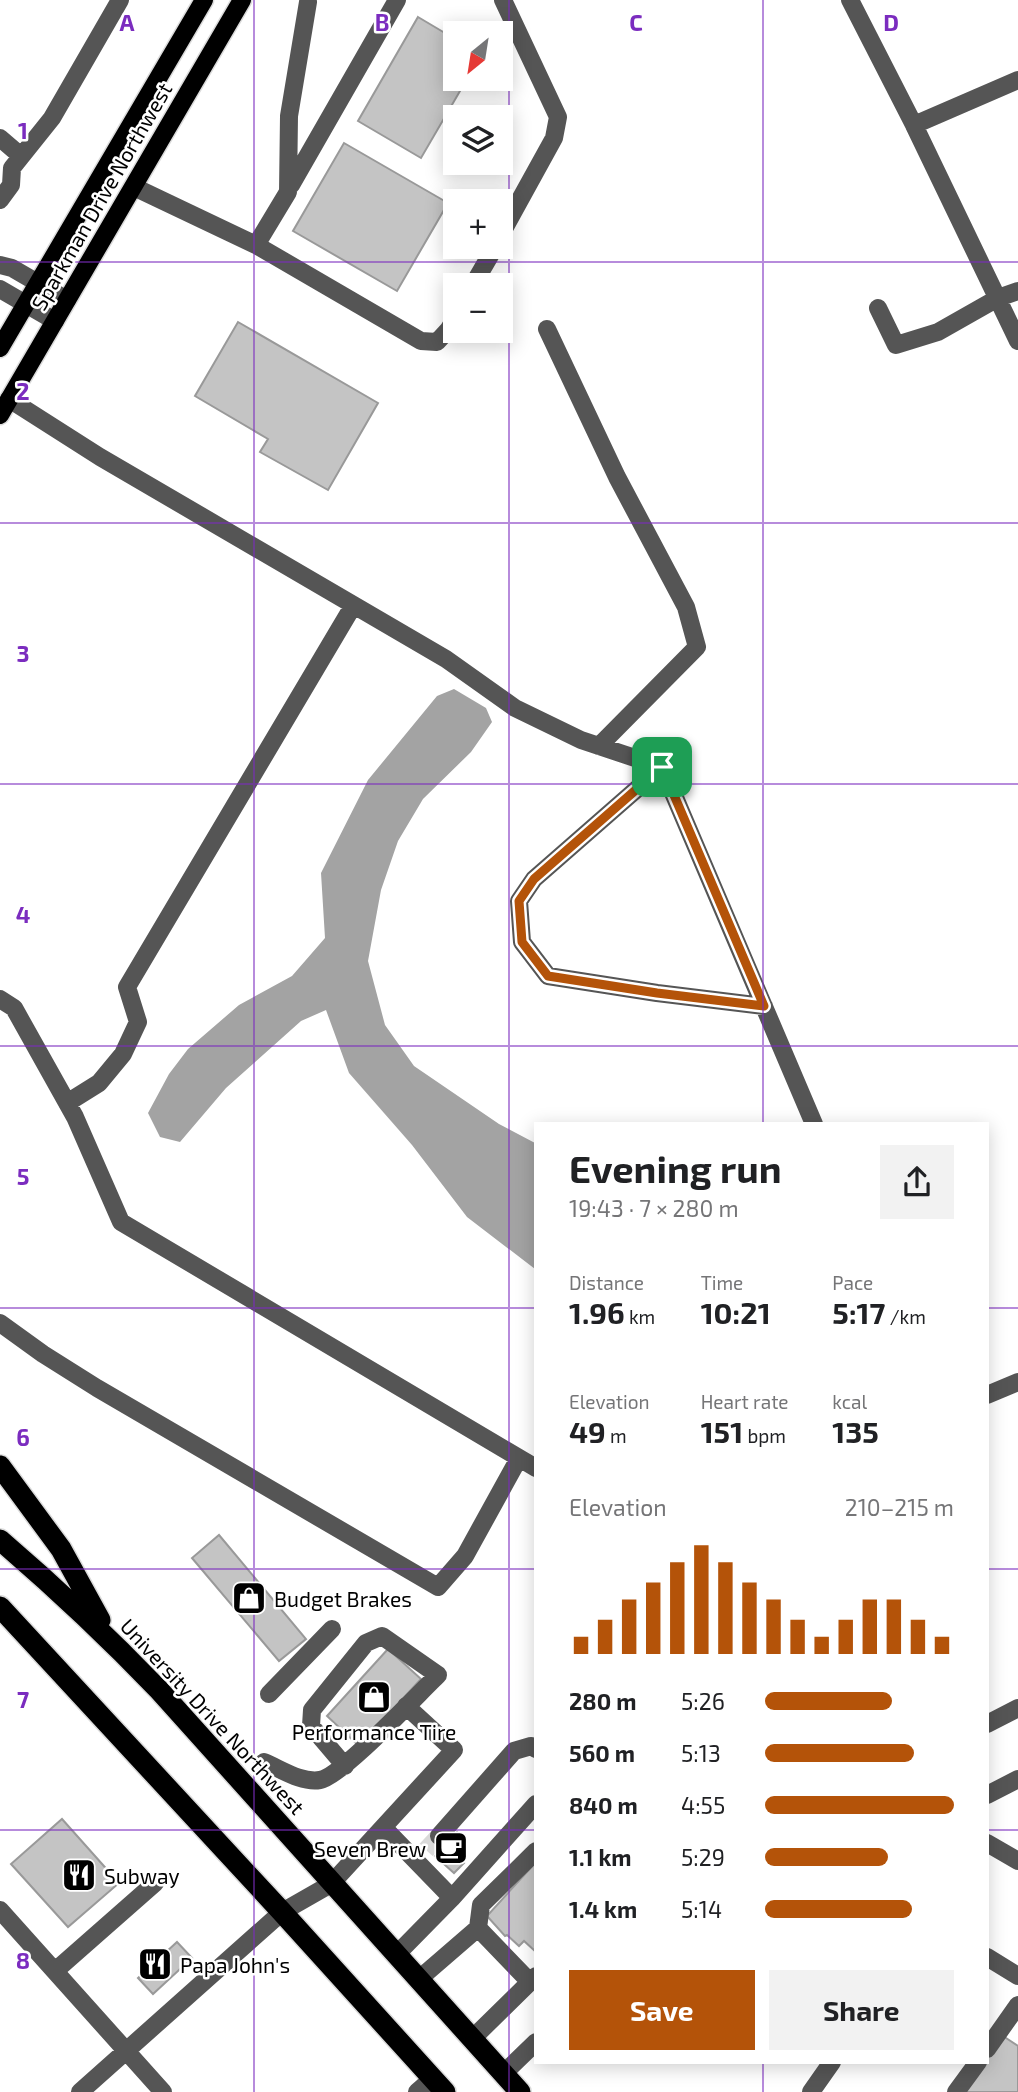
<!DOCTYPE html>
<html lang="en">
<head>
<meta charset="utf-8">
<style>
  body { margin:0; font-family:"Exo 2",sans-serif; background:#f2f2f2; color:#202124; height:100vh; display:flex; flex-direction:column; font-size:26px; white-space:nowrap }
  * { box-sizing:border-box; margin:0 }
  p { font-size:23px; color:#757577 }
  .icon { flex:none; width:38px; height:38px; fill:none; stroke:currentColor; stroke-width:2; stroke-linecap:round; stroke-linejoin:round }
  .map { position:relative; flex:1; overflow:hidden }
  .panel { position:absolute; left:534px; top:1122px; width:455px; height:942px; display:flex; flex-direction:column; background:#fff; border-radius:0px; box-shadow:0 4px 18px #0003 }
  .panel>* { flex:none }
  .needle { width:46px; rotate:210deg }
  .fabs { position:absolute; left:443px; top:21px; display:grid; gap:14px }
  .fabs a { display:grid; place-items:center; width:70px; height:70px; border-radius:0px; background:#fff; box-shadow:0 4px 18px #0003; font-size:35px }
  .pin { position:absolute; display:grid; place-items:center; width:60px; height:60px; color:#fff; margin:-30px; border-radius:14px; box-shadow:0 4px 10px #0006 }
  .round { display:grid; place-items:center; flex:none; width:74px; height:74px; border-radius:0px; background:#f2f2f2 }
  .head { display:flex; align-items:center; justify-content:space-between; height:119px; padding:0 35px }
  h1 { font-size:38px; font-weight:700; line-height:52px }
  .metrics { display:grid; grid-template-columns:repeat(3,1fr); gap:10px; height:119px; padding:7px 35px }
  .metrics div { display:grid; align-content:center }
  .metrics b { font-size:30px; font-weight:700 }
  .metrics small { font-size:19px; font-weight:400 }
  .metrics p { font-size:19px }
  .chart { height:196px; padding:14px 35px }
  .chart p { display:flex; justify-content:space-between }
  .chart svg { width:100%; height:126px; margin-top:7px; stroke:#b45309; stroke-width:6 }
  .button { display:flex; gap:14px; margin-top:auto; padding:14px 35px }
  .button a { flex:1; height:80px; border-radius:0px; background:#b45309; color:#fff; font-size:28px; font-weight:700; line-height:80px; text-align:center }
  .button a+a { background:#f2f2f2; color:#202124 }
  ul { padding:0 35px; list-style:none; font-size:23px }
  li { display:grid; grid-template-columns:112px 84px 1fr; align-items:center; height:52px }
  li i { height:18px; border-radius:9px; background:#b45309 }
  .map>svg:first-child { display:block }
  .water { fill:#a3a3a3 }
  .building { fill:#c4c4c4; stroke:#999; stroke-width:2 }
  .lines { fill:none; stroke-linecap:round; stroke-linejoin:round }
  .minor-tunnel { stroke:#d9d9d9; stroke-width:18; stroke-dasharray:18 9; stroke-linecap:butt }
  .major-casing { stroke:#dbdbdb; stroke-width:21 }
  .highway-casing { stroke:#dbdbdb; stroke-width:24 }
  .minor { stroke:#555; stroke-width:18 }
  .major { stroke:#000; stroke-width:18 }
  .highway { stroke:#000; stroke-width:21 }
  .route-casing { stroke:#fff; stroke-width:14 }
  .route { stroke:#b45309; stroke-width:9 }
  .grid { fill:none; stroke:#7b2cbf; stroke-width:2; stroke-opacity:0.55 }
  .labels { text-anchor:middle; dominant-baseline:central; stroke-width:5; stroke-linejoin:round; paint-order:stroke }
  .street-label { font-size:21px; fill:#000; stroke:#fff }
  .poi-label { font-size:21px; fill:#000; stroke:#fff; text-anchor:start }
  .grid-label { font-size:23px; text-anchor:middle; font-weight:bold; fill:#7b2cbf; stroke:#fff; stroke-width:5; stroke-linejoin:round; paint-order:stroke }
</style>
</head>
<body>
<div class="map">
<svg width="1018" height="2092" viewBox="0 0 1018 2092">
  <rect width="100%" height="100%" fill="#fff"/>
  <!-- water -->
  <path class="water" d="M454 689 486 708 492 722 471 752 423 799 398 841 381 890 368 961 385 1025 414 1066 499 1124 535 1143V1269L467 1217 412 1145 349 1073 326 1010 301 1021 226 1088 180 1142 160 1137 148 1113 169 1074 188 1049 239 1005 292 976 325 938 321 873 368 780 437 696Z"/>
  <!-- building -->
  <path class="building" d="M418 17 455 39V79H467L421 158 358 121Z
    M344 143 448 203 397 291 293 231Z
    M238 322 378 403 328 490 260 452 268 439 195 396Z
    M219 1535 306 1639 279 1661 192 1558Z
    M388 1649 421 1679 359 1746 327 1716Z
    M62 1819 119 1883 68 1927 11 1864Z
    M457 1832 466 1842 455 1854 464 1863 454 1873 435 1856Z
    M536 1862V1952L524 1941 519 1946 507 1935 505 1936 487 1916Z
    M177 1942 192 1958 153 1994 138 1978Z
    M1003 2036 1018 2046V2092H964Z"/>
  <g class="lines">
    <!-- minor-tunnel -->
    <path class="minor-tunnel" d="M426 1850 439 1836"/>
    <!-- major casing -->
    <g class="major-casing">
      <path id="major" d="M0 348 204 0
        M0 415 242 0"/>
    </g>
    <!-- highway casing -->
    <g class="highway-casing">
      <path id="highway" d="M0 1466 61 1549 100 1620
        M0 1540C56 1588 108 1637 159 1690L520 2092
        M0 1607 282 1912 445 2092"/>
    </g>
    <!-- minor -->
    <path class="minor" d="M850 0 914 125 1018 341
      M914 125 1018 80
      M0 138 21 156
      M291 185 397 0
      M134 187 256 245 421 341 437 342 449 329 455 319
      M0 200 11 185 12 168 52 118 120 0
      M500 236 554 138 558 117 503 0
      M256 245 288 192 289 116 308 2
      M0 265 12 268 67 300
      M473 285 495 247
      M0 289 55 321
      M878 308 896 345 938 332 998 298 1018 291
      M547 329 617 477 686 607 697 647 599 746
      M9 399 100 457 446 659 515 708 581 740 662 767 814 1124
      M662 767 534 879 519 901 522 942 548 976 657 993 764 1006
      M0 999 14 1008 75 1117 121 1222 536 1468
      M67 1103 99 1083 123 1054 138 1022 127 987 353 606
      M0 1323 43 1354 97 1388 438 1587 465 1556 519 1458
      M987 1395 1018 1382
      M269 1694 332 1629
      M987 1724 1018 1708
      M264 1762C281 1769 301 1783 320 1780 341 1777 418 1694 438 1675L382 1636 366 1643 312 1710 311 1726 345 1766
      M987 1795 1018 1779
      M384 1828 452 1898
      M439 1836 514 1751 531 1746 536 1749
      M987 1843 1018 1861
      M0 1910 163 2092
      M478 1928 530 1982
      M397 1954 452 1898 536 1804
      M987 1957 1018 1976
      M55 1971 155 1883
      M419 1979 478 1928 481 1905 536 1851
      M473 2038 536 1976
      M987 2049 1018 2005
      M504 2073 536 2042
      M80 2092 282 1912 331 1884 454 1750 406 1706
      M417 2092 433 2078
      M811 2092 832 2062
      M956 2092 978 2062"/>
    <!-- major -->
    <use href="#major" class="major"/>
    <!-- highway -->
    <use href="#highway" class="highway"/>
  </g>
  <g class="lines">
    <!-- route casing -->
    <g class="route-casing">
      <path id="route" d="M662 767 764 1006 657 993 548 976 522 942 519 901 534 879Z"/>
    </g>
    <!-- route -->
    <use href="#route" class="route"/>
  </g>
  <!-- grid -->
  <path class="grid" d="M254 0V2092M509 0V2092M763 0V1124M0 262H1018M0 523H1018M0 784H1018M0 1046H1018M0 1308H536M987 1308H1018M0 1569H536M987 1569H1018M0 1830H536M987 1830H1018M763 2062V2092"/>
  <!-- icons -->
  <defs>
    <g id="shop-square" transform="scale(1.75)"><rect x="-9" y="-9" width="18" height="18" rx="4" fill="#000" stroke="#fff"/><path d="M-5-2.5h2.3a2.7 3.5 0 0 1 5.4 0H5L5.5 6h-11ZM-1.5-2.5h3a1.5 2.3 0 0 0-3 0Z" fill="#fff"/></g>
    <g id="cafe-square" transform="scale(1.75)"><rect x="-9" y="-9" width="18" height="18" rx="4" fill="#000" stroke="#fff"/><path d="M-5.5-4.5H6V0H3Q3 3.5 0 3.5H-2.5Q-5.5 3.5-5.5 0ZM3-3.2v2h1.7v-2ZM-6 4.5H4V6H-6Z" fill="#fff"/></g>
    <g id="restaurant-square" transform="scale(1.75)"><rect x="-9" y="-9" width="18" height="18" rx="4" fill="#000" stroke="#fff"/><path d="M-5-6h1v4h1v-4h1v4h1v-4h1v5L-1.5 .5V6h-2V.5L-5-1ZM5-6V6H3V1.5H1.5Q1.5-4 5-6Z" fill="#fff"/></g>
  </defs>
  <g fill-rule="evenodd">
    <use href="#shop-square" x="249" y="1598"/>
    <use href="#shop-square" x="374" y="1697"/>
    <use href="#cafe-square" x="451" y="1848"/>
    <use href="#restaurant-square" x="79" y="1875"/>
    <use href="#restaurant-square" x="155" y="1964"/>
  </g>
  <g class="labels">
    <!-- street labels -->
    <g class="street-label">
      <text transform="translate(101 196) rotate(-60)">Sparkman Drive Northwest</text>
      <text transform="translate(213 1716) rotate(47)">University Drive Northwest</text>
    </g>
    <!-- poi labels -->
    <g class="poi-label">
      <text x="274" y="1598">Budget Brakes</text>
      <text x="374" y="1731" text-anchor="middle">Performance Tire</text>
      <text x="426" y="1848" text-anchor="end">Seven Brew</text>
      <text x="104" y="1875">Subway</text>
      <text x="180" y="1964">Papa John's</text>
    </g>
  </g>
  <g class="grid-label">
    <text x="127" y="31">A</text>
    <text x="382" y="31">B</text>
    <text x="636" y="31">C</text>
    <text x="891" y="31">D</text>
    <text x="23" y="139">1</text>
    <text x="23" y="400">2</text>
    <text x="23" y="662">3</text>
    <text x="23" y="923">4</text>
    <text x="23" y="1185">5</text>
    <text x="23" y="1446">6</text>
    <text x="23" y="1708">7</text>
    <text x="23" y="1969">8</text>
  </g>
</svg>
<div class="fabs">
<a><svg class="needle" viewBox="-14 -14 28 28"><path d="M0-13l5 13h-10z" fill="#e53935"/><path d="M0 13l5-13h-10z" fill="#757577"/></svg></a>
<a><svg class="icon" aria-label="layers" viewBox="0 0 24 24"><path d="M12 4l9 5-9 5-9-5zM3 14l9 5 9-5"/></svg></a>
<a>+</a>
<a>−</a>
</div>
<div class="pin" style="left:662px;top:767px;background:#1e9e55"><svg class="icon" aria-label="arrive" viewBox="0 0 24 24"><path d="M6 21V4h12l-3 4 3 4H6"/></svg></div>
<section class="panel">
<div class="head"><div><h1>Evening run</h1><p>19:43 · 7 × 280 m</p></div><a class="round"><svg class="icon" aria-label="share" viewBox="0 0 24 24"><path d="M12 15V3M7 8l5-5 5 5M5 13v7h14v-7"/></svg></a></div>
<div class="metrics">
<div><p>Distance</p><b>1.96<small> km</small></b></div>
<div><p>Time</p><b>10:21</b></div>
<div><p>Pace</p><b>5:17<small> /km</small></b></div>
</div>
<div class="metrics">
<div><p>Elevation</p><b>49<small> m</small></b></div>
<div><p>Heart rate</p><b>151<small> bpm</small></b></div>
<div><p>kcal</p><b>135</b></div>
</div>
<div class="chart"><p><span>Elevation</span>210–215 m</p>
<svg viewBox="0 0 160 44" preserveAspectRatio="none"><path d="M5 44V38M15 44V32M25 44V25M35 44V19M45 44V12M55 44V6M65 44V12M75 44V19M85 44V25M95 44V32M105 44V38M115 44V32M125 44V25M135 44V25M145 44V32M155 44V38"/></svg>
</div>
<ul>
<li><b>280 m</b>5:26<i style="width:67%"></i></li>
<li><b>560 m</b>5:13<i style="width:79%"></i></li>
<li><b>840 m</b>4:55<i style="width:100%"></i></li>
<li><b>1.1 km</b>5:29<i style="width:65%"></i></li>
<li><b>1.4 km</b>5:14<i style="width:78%"></i></li>
</ul>
<div class="button"><a>Save</a><a>Share</a></div>
</section>
</div>
</body>
</html>
